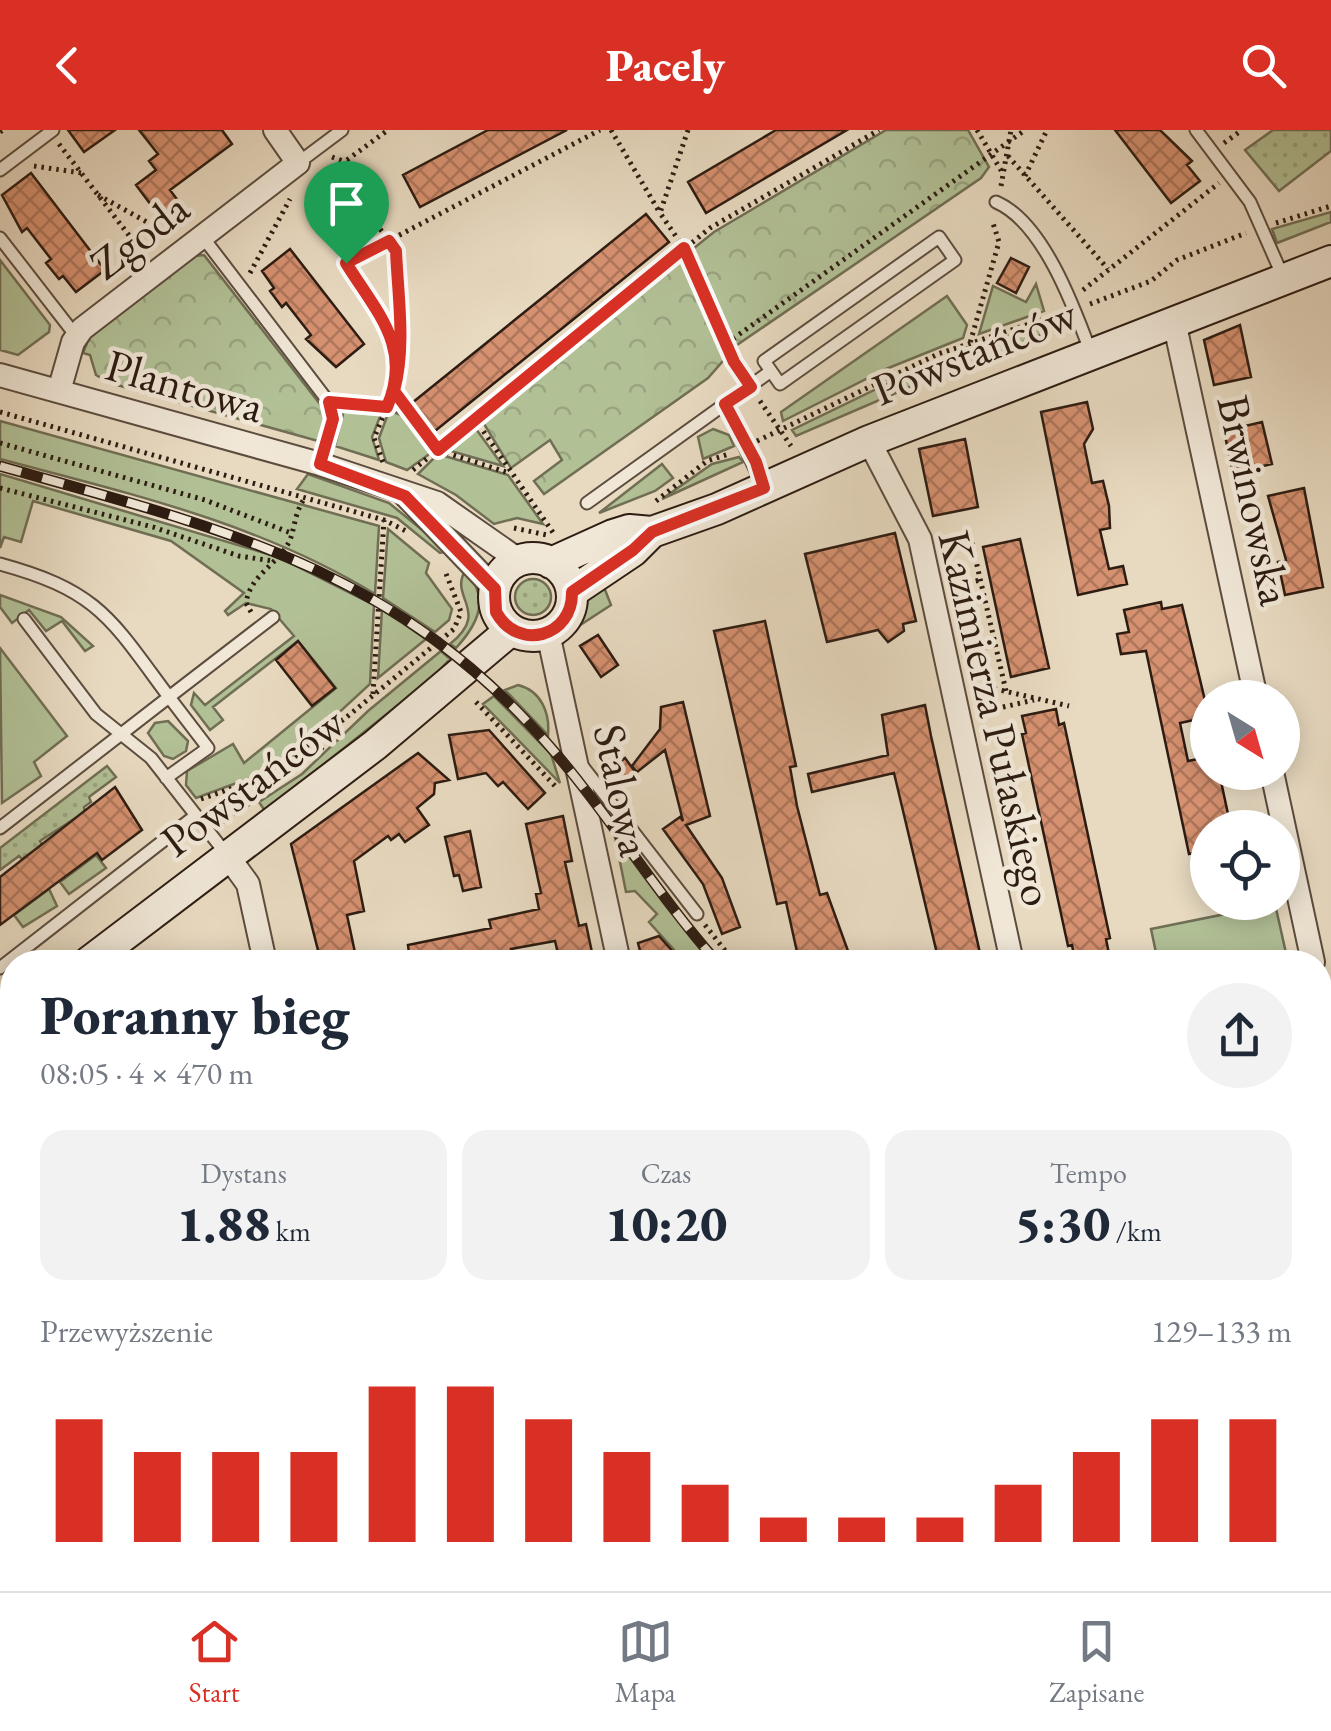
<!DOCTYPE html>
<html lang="pl">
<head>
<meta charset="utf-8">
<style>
  body { margin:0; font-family:"EB Garamond",serif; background:#f2f2f3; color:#1f2937; height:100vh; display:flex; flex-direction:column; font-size:38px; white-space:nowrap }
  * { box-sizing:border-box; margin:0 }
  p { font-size:32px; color:#747a83 }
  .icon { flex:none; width:55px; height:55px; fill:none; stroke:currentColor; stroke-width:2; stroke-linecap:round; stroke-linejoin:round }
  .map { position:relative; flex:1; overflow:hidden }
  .details { position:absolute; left:0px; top:820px; width:1332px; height:642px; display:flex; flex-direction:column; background:#fff; border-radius:40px 40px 0 0; box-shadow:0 5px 25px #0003 }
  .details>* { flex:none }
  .needle { width:65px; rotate:143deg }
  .tools { position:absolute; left:1190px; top:550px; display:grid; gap:20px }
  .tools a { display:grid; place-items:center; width:110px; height:110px; border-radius:50%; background:#fff; box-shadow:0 5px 25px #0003; font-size:50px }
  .pin { position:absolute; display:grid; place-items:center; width:85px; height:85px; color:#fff; margin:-102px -42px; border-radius:50% 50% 50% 0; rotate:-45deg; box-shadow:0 0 10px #0007 }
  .pin .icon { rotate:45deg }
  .round { display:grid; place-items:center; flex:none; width:105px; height:105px; border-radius:52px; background:#f2f2f3 }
  .summary { display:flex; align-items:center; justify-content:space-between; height:170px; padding:0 40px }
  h1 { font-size:55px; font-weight:800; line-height:75px }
  .metrics { display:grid; grid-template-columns:repeat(3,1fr); gap:15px; height:170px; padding:10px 40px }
  .metrics div { display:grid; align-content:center; border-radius:25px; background:#f2f2f3; text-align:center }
  .metrics b { font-size:50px; font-weight:800 }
  .metrics small { font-size:28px; font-weight:400 }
  .metrics p { font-size:28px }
  .chart { height:280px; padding:20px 40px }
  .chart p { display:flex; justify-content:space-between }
  .chart svg { width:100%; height:180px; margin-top:10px; stroke:#d93025; stroke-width:6 }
  header { display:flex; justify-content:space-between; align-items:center; height:130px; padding:0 40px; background:#d93025; color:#fff; font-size:45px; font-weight:800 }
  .menu { display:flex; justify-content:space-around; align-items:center; height:140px; border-top:2px solid #e0e1e3; background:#fff; font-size:28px; color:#747a83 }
  .menu a { display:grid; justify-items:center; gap:5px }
  .menu .selected { color:#d93025 }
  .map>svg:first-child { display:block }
  .grass { fill:#b2c096; stroke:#706e54; stroke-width:2.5 }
  .forest { fill:url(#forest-crowns); stroke:#706e54; stroke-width:2.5 }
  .park { fill:url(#park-dots); stroke:#706e54; stroke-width:2.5 }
  .building { fill:url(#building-cross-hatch); stroke:#2d1c12; stroke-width:2.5 }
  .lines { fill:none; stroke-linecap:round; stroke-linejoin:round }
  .lane-casing { stroke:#5c4c3e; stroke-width:15 }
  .street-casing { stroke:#5c4c3e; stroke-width:26 }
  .secondary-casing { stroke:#2d1c12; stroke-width:34 }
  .path { stroke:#2d1c12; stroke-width:5; stroke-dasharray:2.5 5; stroke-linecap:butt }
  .lane { stroke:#f0e7d7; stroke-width:11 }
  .street { stroke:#f0e7d7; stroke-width:22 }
  .secondary { stroke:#f0e7d7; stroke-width:30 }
  .rail-casing { stroke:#2d1c12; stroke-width:11 }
  .rail { stroke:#f0e7d7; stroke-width:8; stroke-dasharray:22; stroke-linecap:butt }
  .route-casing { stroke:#fff; stroke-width:20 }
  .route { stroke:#d93025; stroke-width:12 }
  .labels { text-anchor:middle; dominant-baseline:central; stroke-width:9; stroke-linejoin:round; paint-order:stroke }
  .street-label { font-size:45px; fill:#2d1c12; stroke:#f0e7d7 }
</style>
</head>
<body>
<header><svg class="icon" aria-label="back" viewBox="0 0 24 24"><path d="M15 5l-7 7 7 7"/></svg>Pacely<svg class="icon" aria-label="search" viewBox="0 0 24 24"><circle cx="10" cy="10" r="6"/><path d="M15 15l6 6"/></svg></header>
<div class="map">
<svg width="1331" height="1461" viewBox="0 0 1331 1461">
  <defs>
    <pattern id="forest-crowns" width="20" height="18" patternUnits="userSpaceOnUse" patternTransform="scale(2.5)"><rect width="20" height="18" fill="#b2c096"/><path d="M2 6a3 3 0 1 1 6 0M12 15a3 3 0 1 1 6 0" fill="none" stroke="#99a480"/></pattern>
    <pattern id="park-dots" width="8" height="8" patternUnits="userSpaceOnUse" patternTransform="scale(2.5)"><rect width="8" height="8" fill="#b2c096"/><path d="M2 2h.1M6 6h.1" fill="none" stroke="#99a480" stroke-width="1.8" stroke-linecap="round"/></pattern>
    <pattern id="building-cross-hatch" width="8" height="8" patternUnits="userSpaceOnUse" patternTransform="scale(2.5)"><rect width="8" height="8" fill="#d69170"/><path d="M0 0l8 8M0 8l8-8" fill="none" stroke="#ae765b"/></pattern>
  </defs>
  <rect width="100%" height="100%" fill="#e8dac1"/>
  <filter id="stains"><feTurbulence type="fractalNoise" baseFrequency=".002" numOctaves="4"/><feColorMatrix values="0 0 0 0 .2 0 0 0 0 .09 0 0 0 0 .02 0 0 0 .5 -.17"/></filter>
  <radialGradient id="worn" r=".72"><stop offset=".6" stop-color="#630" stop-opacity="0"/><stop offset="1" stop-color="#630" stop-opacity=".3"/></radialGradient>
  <!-- grass -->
  <path class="grass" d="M1331 82V92L1277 113 1272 99Z
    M0 130 50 195 49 202 18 225 0 220Z
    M1036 154 1044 181 979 204 993 156 1026 172Z
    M947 166 967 195 963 208 886 239 783 291 781 282Z
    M1056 191 1058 198 973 232V217Z
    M957 225 954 238 796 306 792 300 928 234Z
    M341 273 383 279 372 307 379 330 335 316 344 280Z
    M389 281 408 287 435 320 407 340 386 332 379 308Z
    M0 291 379 396 375 464C259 393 131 364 0 329Z
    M471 297 476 299 503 336 444 319Z
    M713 299 729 305 734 316 703 329 698 307Z
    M438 324 508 345 543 394 517 388 494 394 456 365 418 344Z
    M739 327 743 332 662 369 712 334Z
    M662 334 673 348 655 361 599 383Z
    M0 344 278 427 374 475 370 554 280 637 196 668 186 655 187 641 233 614 244 633 336 558 298 511 213 577 223 590 210 600 191 575 194 563 205 575 294 506 271 479 246 473 228 485 225 481 244 463 171 411 33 371 21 412 4 407 0 418Z
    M308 344 389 373 448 421 440 423 397 388 297 359Z
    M388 399 429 433 426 443 452 479 449 490 435 502 383 468Z
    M465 441C491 468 478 494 456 518L450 514C491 481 449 468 465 441Z
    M602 452 611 475 571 501 588 465Z
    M0 465 61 487 93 516 85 521 62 491 46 501 29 480 12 493 0 477Z
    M382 479 426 509 378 548Z
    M0 518 67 606 34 632 41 646 2 673Z
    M441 521 450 529 432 548 265 681 259 672 302 644 368 581Z
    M518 555C542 561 550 584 548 605L505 560Z
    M494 566 551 624 560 653 483 574Z
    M168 591 188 611 186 621 173 629 164 626 148 603 155 593Z
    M615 707 711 832H685L649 792 657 784 635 761 626 762Z
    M96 725 106 738 69 764 60 752Z
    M49 759 57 776 23 797 14 785Z
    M1275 774 1288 832H1158L1151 799Z
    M1331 1344V1405L1320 1408V1347Z
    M901 1450H1115L1062 1461H903Z"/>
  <!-- forest -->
  <path class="forest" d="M886 0H968L989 37 981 48 737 215 708 248 544 364 534 351 562 330 550 310 511 338 481 289 714 102Z
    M204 125 323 278 326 292 318 311 110 253 96 245 90 225 83 223 89 208 194 126Z"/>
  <!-- park -->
  <path class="park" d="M1273 0H1331V21L1279 61 1245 20Z
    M515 467a18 18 0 1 1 36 0a18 18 0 1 1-36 0Z
    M107 636 116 647 89 667 91 672 84 677 85 682 40 711 42 715 22 729 19 726 0 740V718Z"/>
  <!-- building -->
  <path class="building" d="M68 0H115L84 22Z
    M139 0H222L232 14 170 60 179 72 160 87 136 55 156 40 149 31 158 24Z
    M488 0H567L420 77 403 45Z
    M776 0H847L706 83 688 52Z
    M1115 0H1160L1192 31 1187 35 1200 51 1171 73Z
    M341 42 353 57 336 70 324 55Z
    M31 43 105 140 76 162 63 146 59 149 46 133 51 129 27 98 22 102 2 65Z
    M646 84 669 112 435 301 412 273Z
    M290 119 364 214 336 237 306 209 311 205 286 173 282 177 270 161 274 158 262 141Z
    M1011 128 1029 137 1016 163 997 153Z
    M1240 195 1251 247 1214 255 1204 210Z
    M1087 272 1093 299 1084 314 1092 353 1103 351 1109 376 1110 398 1100 400 1109 439 1123 436 1127 454 1078 465 1041 282Z
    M1262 292 1272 334 1233 343 1224 301Z
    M965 309 978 377 933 386 919 319Z
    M1304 358 1323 457 1285 465 1278 432 1286 430 1268 366Z
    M895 403 916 491 903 494 904 501 888 512 878 500 827 512 805 424Z
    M1020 409 1049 538 1011 547 983 417Z
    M1161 472 1162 479 1182 475 1208 583V587L1180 593 1188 631 1208 627V642H1219L1231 698H1208V720L1189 724 1146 521 1121 524 1117 504 1129 502 1124 480Z
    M765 491 796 636 790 637 797 676 820 765 827 763 852 832H809L806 821 797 822 786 772 777 774 714 501Z
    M598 505 618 535 601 547 580 516Z
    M298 511 335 558 312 576 276 530Z
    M683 572 710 686 686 695 722 748 740 797 722 804 703 754 663 699 680 687 683 691 665 620 637 642 632 636 660 599 661 577Z
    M925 575 931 606 982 832H939L894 643 812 662 808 644 888 625 882 585Z
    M1056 579 1059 595 1064 593 1110 808 1106 809 1109 824 1075 831 1072 815 1068 816 1022 604 1026 603 1022 586Z
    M489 600 545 663 528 679 503 652 498 656 486 643 458 649 449 605Z
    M418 623 449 650 435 653 434 664 417 678 429 695 405 712 399 704 391 710 388 706 354 731 364 781 347 785 357 832H321L291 714Z
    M625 628 636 643 621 656 609 640Z
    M115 657 142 700 102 730 97 723 0 795V747Z
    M563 686 572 731 565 732 579 796 586 794 594 832H560L555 811 511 819 512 822 479 829 480 832H410L408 815 491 798 489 790 539 779 536 764 541 763 526 694Z
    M470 701 481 757 463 761 459 745 454 746 445 707Z
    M659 806 682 832H643L638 813Z"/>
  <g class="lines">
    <!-- lane casing -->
    <g class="lane-casing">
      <path id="lane" d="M1196 0 1250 72 1284 149
        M298 33 342 0
        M0 40 53 0
        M996 72C1043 92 1074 177 1091 223
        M202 106 331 275V301L320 334
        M0 108 76 206
        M725 274 762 354
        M587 373 771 241 764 231 939 107 955 130 780 254 771 241
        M0 434C99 461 111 489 169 567L0 698
        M24 489 96 584 151 628 227 725
        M580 633 697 784
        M166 648 208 618 169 567 273 487
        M0 838 195 686
        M1320 1432 1331 1429
        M890 1450 893 1461
        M1185 1461 1236 1450
        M1290 1461 1331 1452"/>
    </g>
    <!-- street casing -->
    <g class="street-casing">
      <path id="street" d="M1174 191 1256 568
        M0 245 320 334 437 373 520 431
        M59 261 73 212 82 199 298 33 275 0
        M869 311 920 409 1012 832
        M405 365 495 459
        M548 503 619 832
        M1272 642 1313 832
        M227 725 248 754 265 832
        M1320 864 1331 916
        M0 1122 12 1178
        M70 1450 72 1461
        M392 1450 394 1461
        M750 1450 753 1461"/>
    </g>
    <!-- secondary casing -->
    <g class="secondary-casing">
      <path id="secondary" d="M494 467a39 39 0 1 1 78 0a39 39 0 1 1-78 0Z
        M551 433 613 405 629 400 652 402 717 379 869 311 1331 131
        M572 462 633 421 652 402
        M89 832 375 615 511 500
        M0 902 12 893"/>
    </g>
    <!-- path -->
    <path class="path" d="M611 0 660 83
      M688 0 660 83 684 118 740 241
      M977 0 1002 42
      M0 2 3 0
      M1224 13 1242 0
      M59 14 144 125
      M1008 26 1108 139
      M332 27 360 37 364 77 396 121 398 224
      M347 30 388 0
      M34 36 82 43
      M1025 46 1047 0
      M1001 56 1011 0
      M98 65 154 96 172 101
      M1276 93 1331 76
      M337 112 338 121C366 162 408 210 394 261L438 320 509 343
      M346 133 600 0
      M250 143 290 69
      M1083 160 1219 53
      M1090 174 1151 151 1177 130 1246 103
      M727 213 1025 0
      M962 241 999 112 992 90
      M345 271 403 281
      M760 271 791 316
      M0 282 384 390 406 401
      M475 289 554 404
      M757 311 938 224 1060 184
      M0 313 205 370 291 403
      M383 332 374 308 393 263
      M413 340 710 98 879 0
      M0 358 153 397 239 426 273 431
      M656 371 707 331 729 324
      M514 398 547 405
      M970 405 1006 561
      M961 454 981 450
      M251 482 246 473C250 446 275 436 288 414 295 402 293 386 304 369
      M977 519 994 515
      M987 557 1069 576
      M373 564 384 390
      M476 572 556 657
      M981 582 1034 570
      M321 619 343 590
      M238 656 251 675
      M201 669 284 640 328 594 343 590 454 499 461 482 445 441
      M221 693 249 673
      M705 795 734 832
      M1320 1136 1331 1143"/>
    <!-- lane -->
    <use href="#lane" class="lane"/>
    <!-- street -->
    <use href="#street" class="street"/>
    <!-- secondary -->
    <use href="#secondary" class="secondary"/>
    <!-- rail casing -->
    <g class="rail-casing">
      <path id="rail" d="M0 336C215 397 389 435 545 611 607 681 655 762 717 832
        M1320 1145 1331 1150"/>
    </g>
    <!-- rail -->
    <use href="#rail" class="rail"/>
  </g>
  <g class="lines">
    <!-- route casing -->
    <g class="route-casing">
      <path id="route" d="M346 133C377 183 413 217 387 277L329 272 333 289 320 334 405 366 495 459 496 482C518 522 573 507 572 462L633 420 652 402 764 358 756 332 725 274 751 257 734 232 684 118 438 320 394 261C406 217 398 167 396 121L389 111 346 133"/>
    </g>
    <!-- route -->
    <use href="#route" class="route"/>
  </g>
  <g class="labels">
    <!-- street labels -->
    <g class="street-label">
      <text transform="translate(139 105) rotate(-38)">Zgoda</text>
      <text transform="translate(974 221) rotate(-22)">Powstańców</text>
      <text transform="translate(185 255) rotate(16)">Plantowa</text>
      <text transform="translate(1255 370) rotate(78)">Brwinowska</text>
      <text transform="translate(997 588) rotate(77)">Kazimierza Pułaskiego</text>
      <text transform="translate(252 651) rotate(-37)">Powstańców</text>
      <text transform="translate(623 660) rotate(78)">Stalowa</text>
    </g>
  </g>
  <rect width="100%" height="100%" filter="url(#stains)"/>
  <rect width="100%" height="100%" fill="url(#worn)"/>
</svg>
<div class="tools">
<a><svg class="needle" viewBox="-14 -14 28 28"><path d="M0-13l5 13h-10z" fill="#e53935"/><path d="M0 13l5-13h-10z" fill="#747a83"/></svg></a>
<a><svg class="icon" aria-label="locate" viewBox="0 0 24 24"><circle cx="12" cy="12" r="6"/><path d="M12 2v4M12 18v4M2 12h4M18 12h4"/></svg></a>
</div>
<div class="pin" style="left:346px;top:133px;background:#1e9e55"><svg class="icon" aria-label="arrive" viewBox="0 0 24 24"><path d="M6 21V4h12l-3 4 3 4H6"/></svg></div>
<section class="details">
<div class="summary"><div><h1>Poranny bieg</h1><p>08:05 · 4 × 470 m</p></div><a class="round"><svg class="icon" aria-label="share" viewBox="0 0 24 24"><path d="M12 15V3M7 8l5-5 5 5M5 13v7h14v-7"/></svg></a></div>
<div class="metrics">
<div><p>Dystans</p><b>1.88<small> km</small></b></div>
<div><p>Czas</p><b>10:20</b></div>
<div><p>Tempo</p><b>5:30<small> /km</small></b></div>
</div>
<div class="chart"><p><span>Przewyższenie</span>129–133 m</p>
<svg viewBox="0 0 160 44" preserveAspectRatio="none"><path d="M5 44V14M15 44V22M25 44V22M35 44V22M45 44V6M55 44V6M65 44V14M75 44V22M85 44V30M95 44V38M105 44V38M115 44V38M125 44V30M135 44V22M145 44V14M155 44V14"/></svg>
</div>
</section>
</div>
<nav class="menu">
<a class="selected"><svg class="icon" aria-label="home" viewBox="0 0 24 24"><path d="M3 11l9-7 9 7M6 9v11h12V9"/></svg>Start</a>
<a><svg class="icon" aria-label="map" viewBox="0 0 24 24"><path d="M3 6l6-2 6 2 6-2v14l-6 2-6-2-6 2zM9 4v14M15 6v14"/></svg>Mapa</a>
<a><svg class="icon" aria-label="saved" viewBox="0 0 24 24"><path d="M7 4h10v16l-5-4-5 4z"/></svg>Zapisane</a>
</nav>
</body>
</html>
